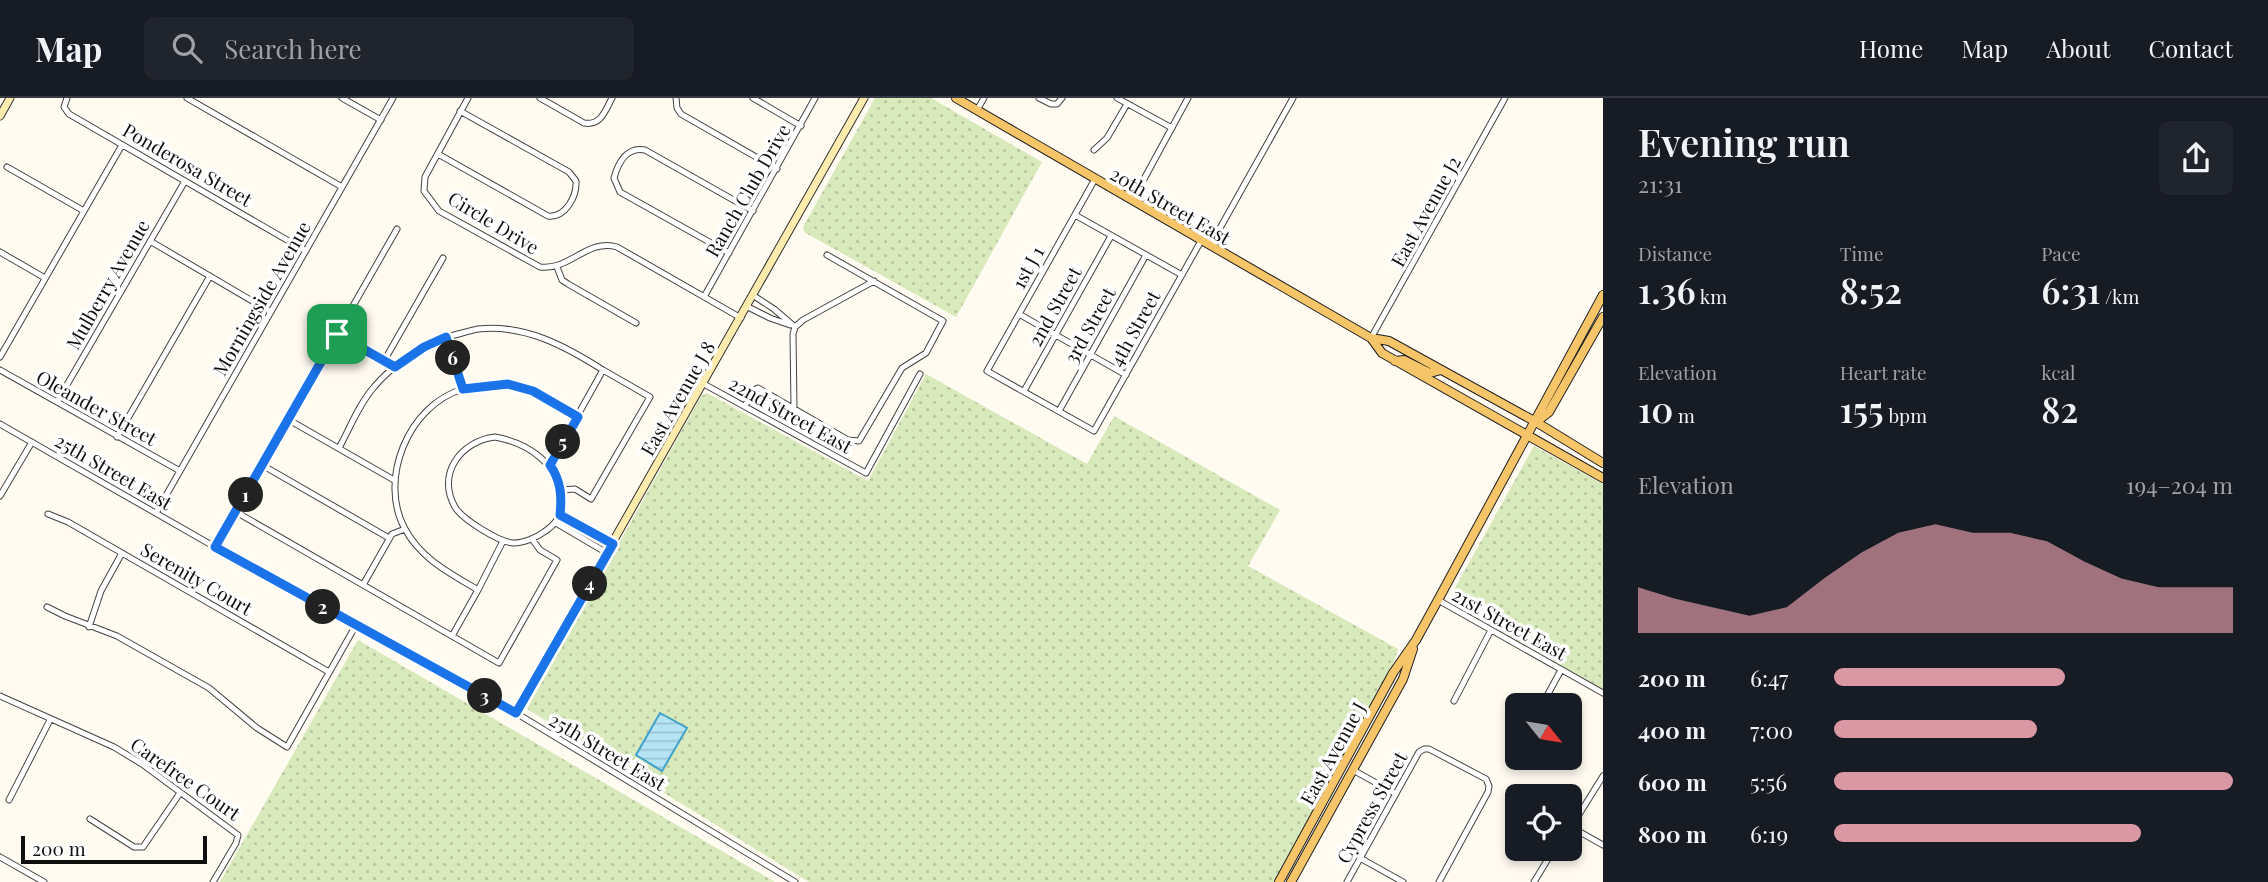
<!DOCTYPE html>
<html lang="en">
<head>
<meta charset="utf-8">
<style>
  body { margin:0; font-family:"Playfair Display",serif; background:#20242c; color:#f1f3f6; height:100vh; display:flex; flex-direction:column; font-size:26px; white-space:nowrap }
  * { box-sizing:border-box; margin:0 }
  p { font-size:23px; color:#9ea1a6 }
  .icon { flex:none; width:38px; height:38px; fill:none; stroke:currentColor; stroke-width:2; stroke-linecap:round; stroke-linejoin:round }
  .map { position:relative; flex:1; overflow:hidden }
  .side { display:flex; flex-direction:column; background:#171b24; width:665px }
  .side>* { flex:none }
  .needle { width:46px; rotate:120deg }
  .fabs { position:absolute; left:1505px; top:595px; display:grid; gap:14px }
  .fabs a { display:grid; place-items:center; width:77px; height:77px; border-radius:10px; background:#171b24; box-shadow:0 4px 10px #0003; font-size:35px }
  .scale { position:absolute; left:21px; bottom:18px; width:186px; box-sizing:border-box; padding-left:7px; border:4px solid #0f0f0f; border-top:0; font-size:19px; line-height:24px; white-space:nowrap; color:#0f0f0f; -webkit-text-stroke:5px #fff; paint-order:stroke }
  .pin { position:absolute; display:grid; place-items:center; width:60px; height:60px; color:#fff; margin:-30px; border-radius:14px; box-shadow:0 4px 10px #0006 }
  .km { position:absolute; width:35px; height:35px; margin:-18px; border-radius:50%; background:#222; color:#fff; font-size:19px; line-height:35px; text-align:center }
  .round { display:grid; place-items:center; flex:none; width:74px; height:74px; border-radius:10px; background:#20242c }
  .overview { display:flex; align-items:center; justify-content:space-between; height:119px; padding:0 35px }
  h1 { font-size:38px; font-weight:600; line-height:52px }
  .stats { display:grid; grid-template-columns:repeat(3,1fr); gap:10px; height:119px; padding:7px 35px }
  .stats div { display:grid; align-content:center }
  .stats b { font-size:35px; font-weight:600 }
  .stats small { font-size:19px; font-weight:400 }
  .stats p { font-size:19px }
  .chart { height:196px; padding:14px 35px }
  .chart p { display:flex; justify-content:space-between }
  .chart svg { width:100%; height:126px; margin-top:7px; fill:#da98a4; opacity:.7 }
  ul { padding:0 35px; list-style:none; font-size:23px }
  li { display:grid; grid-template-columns:112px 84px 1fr; align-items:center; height:52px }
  li i { height:18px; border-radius:9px; background:#da98a4 }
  header { display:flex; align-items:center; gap:42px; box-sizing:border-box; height:98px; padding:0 35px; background:#171b24; border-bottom:2px solid #363941 }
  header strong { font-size:33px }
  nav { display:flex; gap:38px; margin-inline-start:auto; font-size:24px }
  .search { width:490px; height:63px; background:#20242c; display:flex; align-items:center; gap:18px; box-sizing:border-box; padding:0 24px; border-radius:10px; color:#9ea1a6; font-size:26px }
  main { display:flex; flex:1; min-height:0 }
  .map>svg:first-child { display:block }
  .grass { fill:url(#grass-dots) }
  .water { fill:url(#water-rules); stroke:#3fa2cb; stroke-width:2 }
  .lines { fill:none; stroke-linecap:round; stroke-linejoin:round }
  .street-casing { stroke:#424242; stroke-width:7 }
  .secondary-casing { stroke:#313131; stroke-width:9 }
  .primary-casing { stroke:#202020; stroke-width:10 }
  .street { stroke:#fff; stroke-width:5 }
  .secondary { stroke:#fdecae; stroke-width:7 }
  .primary { stroke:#f6c56a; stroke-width:8 }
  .route-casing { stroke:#fff; stroke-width:14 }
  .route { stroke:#1a73e8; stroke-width:9 }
  .labels { text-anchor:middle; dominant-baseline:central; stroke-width:7; stroke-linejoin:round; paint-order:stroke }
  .street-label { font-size:19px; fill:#0f0f0f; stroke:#fff }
</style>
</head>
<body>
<header>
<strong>Map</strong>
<div class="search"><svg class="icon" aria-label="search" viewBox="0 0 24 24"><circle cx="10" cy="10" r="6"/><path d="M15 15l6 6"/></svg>Search here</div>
<nav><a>Home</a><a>Map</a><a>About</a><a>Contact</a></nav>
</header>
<main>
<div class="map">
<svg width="1603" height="784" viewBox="0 0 1603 784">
  <defs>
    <pattern id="grass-dots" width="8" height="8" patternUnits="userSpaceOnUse" patternTransform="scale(1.75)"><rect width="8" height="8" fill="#d8e9bb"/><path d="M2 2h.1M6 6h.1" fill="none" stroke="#b8c7a0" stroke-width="1.8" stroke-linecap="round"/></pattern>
    <pattern id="water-rules" width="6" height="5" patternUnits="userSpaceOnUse" patternTransform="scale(1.75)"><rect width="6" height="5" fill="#b7e4f5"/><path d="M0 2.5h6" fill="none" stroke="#9cc2d1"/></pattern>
  </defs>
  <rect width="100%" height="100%" fill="#fffbf1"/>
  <!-- grass -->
  <path class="grass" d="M875 0H931L1042 64 956 219 804 134 803 129Z
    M926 276 1087 366 1114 318 1280 412 1248 468 1398 551 1389 578 1274 784H809L527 611 701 298 707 295 868 383Z
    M1534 348 1603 386V591L1455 507 1451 497Z
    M358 542 775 784H220Z"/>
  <!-- water -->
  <path class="water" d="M660 615 687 630 662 673 636 657Z"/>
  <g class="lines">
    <!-- street casing -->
    <g class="street-casing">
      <path id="street" d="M67 0 64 9 69 16 306 153
        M187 0 342 89
        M342 0 381 22
        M468 0 425 79 424 93 439 113 540 169C569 173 588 140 617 149L741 220
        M540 0 584 25C601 28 605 13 612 0
        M676 0 677 10 681 16 777 71
        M753 0 801 28
        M1039 0 1051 6H1057L1062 0
        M1117 0 1172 30
        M977 12 984 0
        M1094 52 1107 40 1127 6
        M438 56 548 118C565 120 577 99 576 83L569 74 460 13
        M7 69 84 113
        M1095 81 987 273 1094 333 1201 143
        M1144 81 1188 0
        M1075 117 1182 177
        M150 143 271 214
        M1210 148 1293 0
        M0 154 45 180
        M729 155 620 94 614 80C618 65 627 48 645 52L753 113
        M557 169 562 182 568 186 636 225
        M754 198 774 211 795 229
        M704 199 815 0
        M748 209 770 220 790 227
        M1019 216 1126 277
        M337 236 395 269
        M446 239C456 237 468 233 478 231 525 226 565 248 603 272
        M1371 240 1505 0
        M0 259 122 47
        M384 263 443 160
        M0 272 180 373
        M702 285 866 375 920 276
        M1024 293 1111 138
        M57 304 185 83
        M745 308 754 292 758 290 848 342 859 343 902 270 926 255 943 223 827 157
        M794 310 793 236 795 229 803 222 874 183
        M1059 313 1146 157
        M289 322 394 382
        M0 326 215 449 516 615 795 784
        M117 339 210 178
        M495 339C528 345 561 366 561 404 561 419 556 426 544 434 536 440 523 445 514 445 500 445 462 421 455 409 436 376 461 343 495 339Z
        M339 350C350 330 359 306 374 289 393 266 419 251 446 239L463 291
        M262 367 389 440
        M550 367 603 272 650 299 591 401 575 391 561 392
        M0 398 32 344
        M236 414 452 538 478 492
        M156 415 393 0
        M48 416 68 424 329 574
        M560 417 613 446
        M556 425 607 455
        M503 443 478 492C450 475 422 462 405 431 378 382 408 307 463 291 469 289 477 289 484 289 492 288 502 285 511 287 535 291 556 307 578 319
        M215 449 397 131
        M363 487 392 436 405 431
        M1438 502 1603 595
        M47 509 65 518 117 538 209 590 257 630 287 649 356 527
        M89 529 101 493 122 455
        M452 538 499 565 557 462 540 452 532 441
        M0 598 114 649 142 666 238 737 236 745 213 784
        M1454 603 1491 532
        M1542 607 1561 572
        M1353 672 1396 696
        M9 702 50 622
        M90 721 134 749H143L180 695
        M1571 729 1603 747
        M1570 731 1603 678
        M0 759 44 784
        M1360 760 1403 784
        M1347 784 1419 654 1424 651H1429L1486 681 1489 688 1488 694 1439 784
        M1534 784 1554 751"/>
    </g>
    <!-- secondary casing -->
    <g class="secondary-casing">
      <path id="secondary" d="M0 18 10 0
        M516 615 864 0"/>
    </g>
    <!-- primary casing -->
    <g class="primary-casing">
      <path id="primary" d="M956 0 1371 240 1389 243 1536 324 1603 365
        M1371 240 1382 255 1603 380
        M1395 263 1404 262 1430 275 1441 272
        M1536 324 1549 314 1603 219
        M1279 784 1393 575 1416 542 1438 502 1603 197
        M1291 784 1403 581 1413 551"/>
    </g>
    <!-- street -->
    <use href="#street" class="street"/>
    <!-- secondary -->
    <use href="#secondary" class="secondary"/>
    <!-- primary -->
    <use href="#primary" class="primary"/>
  </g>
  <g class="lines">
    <!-- route casing -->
    <g class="route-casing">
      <path id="route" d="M337 236 395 269 424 249 446 239 463 291 508 286 533 293 578 319 550 367C561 383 562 398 560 417L613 446 516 615 215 449Z"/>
    </g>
    <!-- route -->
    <use href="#route" class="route"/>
  </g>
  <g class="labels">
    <!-- street labels -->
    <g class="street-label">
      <text transform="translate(188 66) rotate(30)">Ponderosa Street</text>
      <text transform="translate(747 92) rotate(-60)">Ranch Club Drive</text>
      <text transform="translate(1171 107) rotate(30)">20th Street East</text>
      <text transform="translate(1425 113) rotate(-61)">East Avenue J2</text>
      <text transform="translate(494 124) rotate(31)">Circle Drive</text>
      <text transform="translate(1027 169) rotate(-61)">1st J 1</text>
      <text transform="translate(107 186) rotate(-60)">Mulberry Avenue</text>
      <text transform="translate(261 200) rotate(-60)">Morningside Avenue</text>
      <text transform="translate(1054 208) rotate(-61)">2nd Street</text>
      <text transform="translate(1089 227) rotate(-61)">3rd Street</text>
      <text transform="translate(1134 230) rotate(-61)">4th Street</text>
      <text transform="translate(677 300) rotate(-60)">East Avenue J 8</text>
      <text transform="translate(97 309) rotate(29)">Oleander Street</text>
      <text transform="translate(791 316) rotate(29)">22nd Street East</text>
      <text transform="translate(114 373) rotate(30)">25th Street East</text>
      <text transform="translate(197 480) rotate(30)">Serenity Court</text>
      <text transform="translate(1510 525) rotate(29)">21st Street East</text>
      <text transform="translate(608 653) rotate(31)">25th Street East</text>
      <text transform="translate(1332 655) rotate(-61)">East Avenue J</text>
      <text transform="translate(186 680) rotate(35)">Carefree Court</text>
      <text transform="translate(1371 709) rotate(-61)">Cypress Street</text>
    </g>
  </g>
</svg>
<div class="fabs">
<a><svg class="needle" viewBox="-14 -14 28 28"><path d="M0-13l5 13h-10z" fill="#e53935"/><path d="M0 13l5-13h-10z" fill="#9ea1a6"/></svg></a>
<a><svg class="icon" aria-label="locate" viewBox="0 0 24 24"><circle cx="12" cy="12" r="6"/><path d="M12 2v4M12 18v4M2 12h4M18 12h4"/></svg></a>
</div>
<div class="scale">200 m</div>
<div class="pin" style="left:337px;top:236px;background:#1e9e55"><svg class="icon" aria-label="arrive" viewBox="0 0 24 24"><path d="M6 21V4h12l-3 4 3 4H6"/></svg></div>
<b class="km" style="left:246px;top:397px">1</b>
<b class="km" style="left:323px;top:509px">2</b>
<b class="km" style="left:485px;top:598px">3</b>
<b class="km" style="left:590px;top:486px">4</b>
<b class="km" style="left:563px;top:344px">5</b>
<b class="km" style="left:453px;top:260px">6</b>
</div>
<section class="side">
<div class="overview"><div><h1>Evening run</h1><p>21:31</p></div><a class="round"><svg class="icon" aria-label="share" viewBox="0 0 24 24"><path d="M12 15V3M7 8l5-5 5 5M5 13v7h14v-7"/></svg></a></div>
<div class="stats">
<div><p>Distance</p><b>1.36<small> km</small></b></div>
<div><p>Time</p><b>8:52</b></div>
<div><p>Pace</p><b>6:31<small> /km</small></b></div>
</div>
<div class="stats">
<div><p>Elevation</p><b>10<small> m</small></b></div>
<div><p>Heart rate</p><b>155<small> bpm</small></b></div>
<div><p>kcal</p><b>82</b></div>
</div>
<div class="chart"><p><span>Elevation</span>194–204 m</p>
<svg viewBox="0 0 160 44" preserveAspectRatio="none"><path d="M0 44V28L10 32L20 35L30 38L40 35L50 25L60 16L70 9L80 6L90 9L100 9L110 12L120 19L130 25L140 28L150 28L160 28V44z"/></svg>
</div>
<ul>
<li><b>200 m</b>6:47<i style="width:58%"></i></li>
<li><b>400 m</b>7:00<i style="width:51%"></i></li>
<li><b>600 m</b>5:56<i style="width:100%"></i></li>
<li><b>800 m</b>6:19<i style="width:77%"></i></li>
</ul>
</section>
</main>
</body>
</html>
